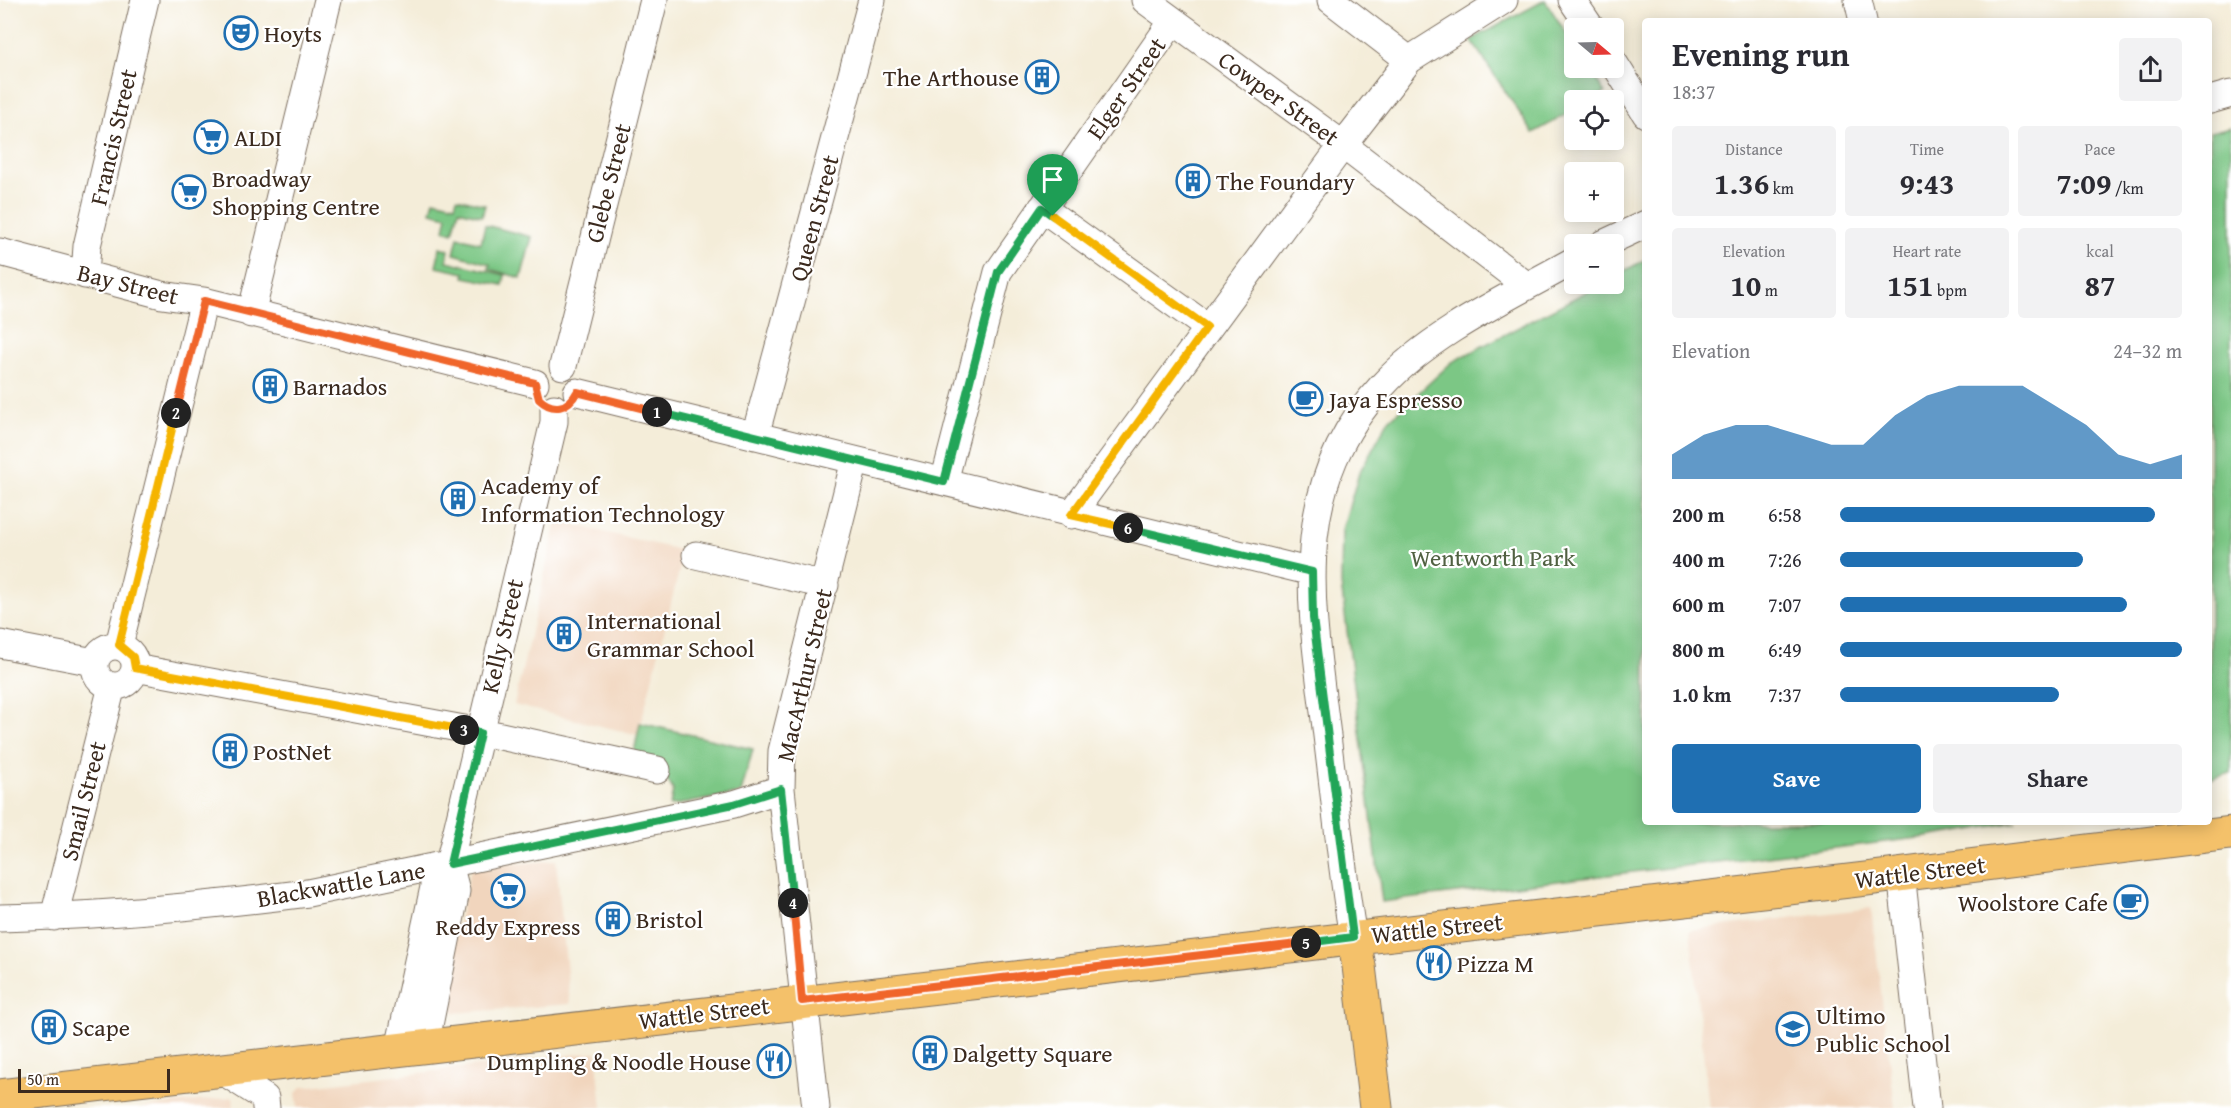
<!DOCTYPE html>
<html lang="en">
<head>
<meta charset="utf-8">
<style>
  body { margin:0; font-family:"Gentium Book Plus",serif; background:#f2f2f3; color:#2b2b33; height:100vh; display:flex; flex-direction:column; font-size:22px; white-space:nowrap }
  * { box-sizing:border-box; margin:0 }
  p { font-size:20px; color:#7c7c81 }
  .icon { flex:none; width:33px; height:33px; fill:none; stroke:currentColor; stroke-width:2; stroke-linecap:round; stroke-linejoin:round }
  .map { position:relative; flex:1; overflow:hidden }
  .details { position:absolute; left:1642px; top:18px; width:570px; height:807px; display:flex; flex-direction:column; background:#fff; border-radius:6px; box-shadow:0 3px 15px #0003 }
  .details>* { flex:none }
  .needle { width:39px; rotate:109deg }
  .fabs { position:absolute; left:1564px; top:18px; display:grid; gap:12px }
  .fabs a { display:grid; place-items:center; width:60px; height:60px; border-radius:6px; background:#fff; box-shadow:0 3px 15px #0003; font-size:30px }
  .scale { position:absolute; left:18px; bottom:15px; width:152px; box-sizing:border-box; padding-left:6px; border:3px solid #3b2a1e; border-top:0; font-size:16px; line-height:21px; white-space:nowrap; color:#3b2a1e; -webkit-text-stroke:4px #fff; paint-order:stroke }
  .pin { position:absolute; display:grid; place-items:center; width:51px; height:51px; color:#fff; margin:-62px -26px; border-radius:50% 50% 50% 0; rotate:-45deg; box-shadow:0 0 6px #0007 }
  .pin .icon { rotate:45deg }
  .km { position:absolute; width:30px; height:30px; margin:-15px; border-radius:50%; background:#222; color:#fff; font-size:16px; line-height:30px; text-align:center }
  .round { display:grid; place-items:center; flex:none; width:63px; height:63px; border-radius:6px; background:#f2f2f3 }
  .head { display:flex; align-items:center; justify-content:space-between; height:102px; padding:0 30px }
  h1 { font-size:33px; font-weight:700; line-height:45px }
  .stats { display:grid; grid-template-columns:repeat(3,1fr); gap:9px; height:102px; padding:6px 30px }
  .stats div { display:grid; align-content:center; border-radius:6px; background:#f2f2f3; text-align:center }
  .stats b { font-size:30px; font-weight:700 }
  .stats small { font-size:16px; font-weight:400 }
  .stats p { font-size:16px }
  .chart { height:168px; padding:12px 30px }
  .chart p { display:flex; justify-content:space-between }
  .chart svg { width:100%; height:108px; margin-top:6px; fill:#1f6fb2; opacity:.7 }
  .action { display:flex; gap:12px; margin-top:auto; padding:12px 30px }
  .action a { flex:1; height:69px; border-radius:6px; background:#1f6fb2; color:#fff; font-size:24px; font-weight:700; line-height:69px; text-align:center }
  .action a+a { background:#f2f2f3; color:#2b2b33 }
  ul { padding:0 30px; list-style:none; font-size:20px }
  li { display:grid; grid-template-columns:96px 72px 1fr; align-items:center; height:45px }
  li i { height:15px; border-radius:8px; background:#1f6fb2 }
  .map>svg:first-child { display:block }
  .built { fill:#f1d5bd }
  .green { fill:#7bc785; stroke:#5b7852; stroke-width:1.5 }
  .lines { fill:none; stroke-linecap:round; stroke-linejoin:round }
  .minor-casing { stroke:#7c6e5f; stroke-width:29 }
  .major-casing { stroke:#7c6e5f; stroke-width:35 }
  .minor { stroke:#fff; stroke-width:27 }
  .major { stroke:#f4c16a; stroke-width:33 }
  .split-1-casing { stroke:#fff; stroke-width:12 }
  .split-2-casing { stroke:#fff; stroke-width:12 }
  .split-3-casing { stroke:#fff; stroke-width:12 }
  .split-4-casing { stroke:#fff; stroke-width:12 }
  .split-5-casing { stroke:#fff; stroke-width:12 }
  .split-6-casing { stroke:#fff; stroke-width:12 }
  .split-7-casing { stroke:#fff; stroke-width:12 }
  .split-1 { stroke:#22a559; stroke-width:8 }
  .split-2 { stroke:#f0652b; stroke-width:8 }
  .split-3 { stroke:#f5b400; stroke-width:8 }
  .split-4 { stroke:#22a559; stroke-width:8 }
  .split-5 { stroke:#f0652b; stroke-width:8 }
  .split-6 { stroke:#22a559; stroke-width:8 }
  .split-7 { stroke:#f5b400; stroke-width:8 }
  .labels { text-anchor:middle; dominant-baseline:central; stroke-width:4.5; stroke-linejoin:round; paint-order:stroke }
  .poi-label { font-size:24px; fill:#3b2a1e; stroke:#fff; text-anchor:start }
  .street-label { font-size:24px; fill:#3b2a1e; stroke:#fff }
  .park-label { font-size:24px; fill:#516142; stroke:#fff }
</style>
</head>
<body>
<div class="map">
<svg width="2231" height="1108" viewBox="0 0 2231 1108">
  <rect width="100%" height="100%" fill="#fff"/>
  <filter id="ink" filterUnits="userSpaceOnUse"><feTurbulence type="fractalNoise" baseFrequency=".0167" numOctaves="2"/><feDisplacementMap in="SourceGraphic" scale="12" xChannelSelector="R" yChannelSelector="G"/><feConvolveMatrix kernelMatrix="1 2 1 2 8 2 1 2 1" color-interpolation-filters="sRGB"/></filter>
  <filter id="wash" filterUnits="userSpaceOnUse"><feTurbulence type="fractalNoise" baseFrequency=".008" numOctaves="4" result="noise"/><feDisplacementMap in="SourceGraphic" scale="24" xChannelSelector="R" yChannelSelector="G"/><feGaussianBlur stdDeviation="1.35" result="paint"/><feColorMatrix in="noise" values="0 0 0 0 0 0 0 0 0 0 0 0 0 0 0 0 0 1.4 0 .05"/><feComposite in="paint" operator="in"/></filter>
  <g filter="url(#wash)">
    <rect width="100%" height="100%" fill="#f4edd9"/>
    <!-- built -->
    <path class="built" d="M557 521 684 551 638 735 514 705Z
      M556 860 570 1004 454 1013 448 969 471 868Z
      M1871 908 1895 1108H1709L1690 930Z
      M596 1052 602 1108H298L296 1093 302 1087Z
      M233 1097 234 1108H140Z"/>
    <!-- green -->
    <path class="green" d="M1545 0 1575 47V68H1589L1605 93 1592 100H1575V110L1533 133 1471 40Z
      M2231 127V773L2210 779V132Z
      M457 198 485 205 482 216 459 210 453 233 444 230 447 216 431 212 434 200 455 205Z
      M485 225 532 237 521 278 489 269 490 264 454 254 458 237 481 243Z
      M440 247 449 250 447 261 505 275 503 285 464 277 465 273 436 267Z
      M1645 260 1646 822H2017L1927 837 1382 902 1341 584 1342 530 1359 473 1388 421 1452 362 1601 284H1614V276Z
      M640 723 753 749 741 793 670 806 673 790 658 763 634 752Z"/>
  </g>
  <g filter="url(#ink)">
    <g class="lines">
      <!-- minor casing -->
      <g class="minor-casing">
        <path id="minor" d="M1145 0 1343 145 1527 286
          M1331 0 1409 60
          M1572 0 1591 28
          M1858 0 1863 21
          M1614 63 1646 114
          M2210 100 2231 94
          M1042 208 1207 327
          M1603 244 1646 224
          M0 252 162 295 204 301 535 383
          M85 275 87 246 145 0
          M251 314 328 0
          M563 366 654 0
          M577 392 1312 572
          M755 436 872 0
          M944 482 998 272 1173 21
          M1071 515 1343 145 1409 60 1504 0
          M696 555 825 585
          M0 644 94 662
          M119 645 204 301
          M95 666a20 20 0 1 1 40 0a20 20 0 1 1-40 0Z
          M135 668 496 735 657 770
          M1901 873 1927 1108
          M440 878 449 864 554 422V408
          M54 917 112 686
          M0 918C103 916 206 906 308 893L734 804 781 789
          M1353 937C1342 873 1336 808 1328 744 1313 616 1284 491 1382 386 1430 333 1513 295 1575 260
          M425 1045 456 891 449 864
          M399 1049 434 887V867
          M221 1070 265 1098 266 1108
          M816 1108 781 789 782 751 855 460"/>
      </g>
      <!-- major casing -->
      <g class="major-casing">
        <path id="major" d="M1353 937 1359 966 1376 1108
          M0 1096 1866 879 2231 833"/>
      </g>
      <!-- minor -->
      <use href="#minor" class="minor"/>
      <!-- major -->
      <use href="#major" class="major"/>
    </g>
  </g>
  <g class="lines" filter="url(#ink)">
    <!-- split-1 casing -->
    <g class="split-1-casing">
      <path id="split-1" d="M657 412 944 482 998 272 1042 208 1053 216"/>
    </g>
    <!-- split-2 casing -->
    <g class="split-2-casing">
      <path id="split-2" d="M176 413 204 301 535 383 539 399C553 412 568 409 577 392L657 412"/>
    </g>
    <!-- split-3 casing -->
    <g class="split-3-casing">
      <path id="split-3" d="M176 413 119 645 133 657 135 668 464 730"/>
    </g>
    <!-- split-4 casing -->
    <g class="split-4-casing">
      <path id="split-4" d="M464 730 480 733 450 864 734 804 781 789 793 903"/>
    </g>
    <!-- split-5 casing -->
    <g class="split-5-casing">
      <path id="split-5" d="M793 903 802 1001 1306 943"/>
    </g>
    <!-- split-6 casing -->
    <g class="split-6-casing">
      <path id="split-6" d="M1128 528 1312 572 1313 618 1353 937 1306 943"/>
    </g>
    <!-- split-7 casing -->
    <g class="split-7-casing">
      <path id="split-7" d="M1053 216 1207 327 1071 515 1128 528"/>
    </g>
    <!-- split-1 -->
    <use href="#split-1" class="split-1"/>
    <!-- split-2 -->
    <use href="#split-2" class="split-2"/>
    <!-- split-3 -->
    <use href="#split-3" class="split-3"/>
    <!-- split-4 -->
    <use href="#split-4" class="split-4"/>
    <!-- split-5 -->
    <use href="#split-5" class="split-5"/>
    <!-- split-6 -->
    <use href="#split-6" class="split-6"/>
    <!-- split-7 -->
    <use href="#split-7" class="split-7"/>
  </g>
  <!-- icons -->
  <defs>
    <g id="theatre-ring" transform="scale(1.725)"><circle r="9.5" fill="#fff" stroke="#1f6fb2" stroke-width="1.5"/><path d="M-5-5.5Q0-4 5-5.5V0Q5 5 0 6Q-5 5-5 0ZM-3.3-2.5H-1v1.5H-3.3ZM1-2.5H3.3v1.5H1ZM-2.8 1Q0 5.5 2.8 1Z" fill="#1f6fb2"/></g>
    <g id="building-ring" transform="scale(1.725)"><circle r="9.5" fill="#fff" stroke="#1f6fb2" stroke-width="1.5"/><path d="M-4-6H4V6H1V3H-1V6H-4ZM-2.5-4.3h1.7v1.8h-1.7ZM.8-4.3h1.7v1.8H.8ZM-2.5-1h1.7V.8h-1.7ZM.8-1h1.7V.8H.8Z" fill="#1f6fb2"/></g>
    <g id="supermarket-ring" transform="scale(1.725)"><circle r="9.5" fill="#fff" stroke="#1f6fb2" stroke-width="1.5"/><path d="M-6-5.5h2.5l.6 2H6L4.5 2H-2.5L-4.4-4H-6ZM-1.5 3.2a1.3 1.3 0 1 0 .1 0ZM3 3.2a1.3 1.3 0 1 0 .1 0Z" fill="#1f6fb2"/></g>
    <g id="cafe-ring" transform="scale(1.725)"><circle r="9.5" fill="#fff" stroke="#1f6fb2" stroke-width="1.5"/><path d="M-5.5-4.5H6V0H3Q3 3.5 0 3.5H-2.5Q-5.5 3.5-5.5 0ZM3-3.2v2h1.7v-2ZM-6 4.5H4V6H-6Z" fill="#1f6fb2"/></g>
    <g id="restaurant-ring" transform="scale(1.725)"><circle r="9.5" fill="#fff" stroke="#1f6fb2" stroke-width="1.5"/><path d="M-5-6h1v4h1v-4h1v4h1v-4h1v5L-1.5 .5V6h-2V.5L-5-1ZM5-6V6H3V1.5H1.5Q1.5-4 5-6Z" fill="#1f6fb2"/></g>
    <g id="school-ring" transform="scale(1.725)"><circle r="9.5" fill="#fff" stroke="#1f6fb2" stroke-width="1.5"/><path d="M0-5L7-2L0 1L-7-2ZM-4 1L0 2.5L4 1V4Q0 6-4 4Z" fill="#1f6fb2"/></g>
  </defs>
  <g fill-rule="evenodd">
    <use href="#theatre-ring" x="241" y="33"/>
    <use href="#building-ring" x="1042" y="77"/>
    <use href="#supermarket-ring" x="211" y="137"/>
    <use href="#building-ring" x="1193" y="181"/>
    <use href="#supermarket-ring" x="189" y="192"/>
    <use href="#building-ring" x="270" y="386"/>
    <use href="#cafe-ring" x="1306" y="399"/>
    <use href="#building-ring" x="458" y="499"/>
    <use href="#building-ring" x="564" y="634"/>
    <use href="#building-ring" x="230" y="751"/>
    <use href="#supermarket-ring" x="508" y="891"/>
    <use href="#cafe-ring" x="2131" y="902"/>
    <use href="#building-ring" x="613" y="919"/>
    <use href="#restaurant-ring" x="1434" y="963"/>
    <use href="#building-ring" x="49" y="1027"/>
    <use href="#school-ring" x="1793" y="1029"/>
    <use href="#building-ring" x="930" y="1053"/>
    <use href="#restaurant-ring" x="774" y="1061"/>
  </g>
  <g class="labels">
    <!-- poi labels -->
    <g class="poi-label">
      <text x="264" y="33">Hoyts</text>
      <text x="1019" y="77" text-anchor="end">The Arthouse</text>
      <text x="234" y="137">ALDI</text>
      <text x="212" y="178">Broadway<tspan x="212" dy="28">Shopping Centre</tspan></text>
      <text x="1216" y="181">The Foundary</text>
      <text x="293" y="386">Barnados</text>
      <text x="1329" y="399">Jaya Espresso</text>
      <text x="481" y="485">Academy of<tspan x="481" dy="28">Information Technology</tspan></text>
      <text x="587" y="620">International<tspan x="587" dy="28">Grammar School</tspan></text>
      <text x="253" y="751">PostNet</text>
      <text x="2108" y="902" text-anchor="end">Woolstore Cafe</text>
      <text x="636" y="919">Bristol</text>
      <text x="508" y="926" text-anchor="middle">Reddy Express</text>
      <text x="1457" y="963">Pizza M</text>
      <text x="1816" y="1015">Ultimo<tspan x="1816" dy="28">Public School</tspan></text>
      <text x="72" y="1027">Scape</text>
      <text x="953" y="1053">Dalgetty Square</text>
      <text x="751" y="1061" text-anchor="end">Dumpling &amp; Noodle House</text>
    </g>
    <!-- street labels -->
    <g class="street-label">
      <text transform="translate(1126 88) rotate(-55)">Elger Street</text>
      <text transform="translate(1279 98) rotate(36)">Cowper Street</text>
      <text transform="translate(113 137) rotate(-77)">Francis Street</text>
      <text transform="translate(608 183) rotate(-76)">Glebe Street</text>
      <text transform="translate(814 218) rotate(-75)">Queen Street</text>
      <text transform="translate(128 284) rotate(14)">Bay Street</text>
      <text transform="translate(502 636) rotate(-77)">Kelly Street</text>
      <text transform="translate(804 675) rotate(-77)">MacArthur Street</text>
      <text transform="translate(83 801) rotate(-76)">Smail Street</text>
      <text transform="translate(1920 872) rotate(-7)">Wattle Street</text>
      <text transform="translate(341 884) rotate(-10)">Blackwattle Lane</text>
      <text transform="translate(1437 928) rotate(-6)">Wattle Street</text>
      <text transform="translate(704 1013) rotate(-7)">Wattle Street</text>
    </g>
    <!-- park labels -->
    <g class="park-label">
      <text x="1493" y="557">Wentworth Park</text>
    </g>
  </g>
</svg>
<div class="fabs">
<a><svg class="needle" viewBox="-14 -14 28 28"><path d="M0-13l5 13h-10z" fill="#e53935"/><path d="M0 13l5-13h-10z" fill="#7c7c81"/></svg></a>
<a><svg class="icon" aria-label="locate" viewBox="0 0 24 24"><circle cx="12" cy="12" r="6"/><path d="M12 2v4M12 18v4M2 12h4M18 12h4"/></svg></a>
<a>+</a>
<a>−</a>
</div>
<div class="scale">50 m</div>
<div class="pin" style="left:1053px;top:216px;background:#1e9e55"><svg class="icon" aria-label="arrive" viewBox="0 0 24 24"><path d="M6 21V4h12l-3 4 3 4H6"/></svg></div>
<b class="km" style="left:657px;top:412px">1</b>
<b class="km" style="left:176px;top:413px">2</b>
<b class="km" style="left:464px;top:730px">3</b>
<b class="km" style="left:793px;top:903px">4</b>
<b class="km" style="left:1306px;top:943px">5</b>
<b class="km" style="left:1128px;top:528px">6</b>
<section class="details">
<div class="head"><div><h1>Evening run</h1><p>18:37</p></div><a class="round"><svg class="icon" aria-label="share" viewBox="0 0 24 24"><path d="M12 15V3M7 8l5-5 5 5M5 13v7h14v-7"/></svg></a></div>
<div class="stats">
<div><p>Distance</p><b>1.36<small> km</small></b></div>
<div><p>Time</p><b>9:43</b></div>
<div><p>Pace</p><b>7:09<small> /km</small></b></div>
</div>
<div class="stats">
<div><p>Elevation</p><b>10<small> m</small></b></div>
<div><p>Heart rate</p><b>151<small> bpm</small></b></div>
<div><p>kcal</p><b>87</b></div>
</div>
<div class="chart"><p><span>Elevation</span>24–32 m</p>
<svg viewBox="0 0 160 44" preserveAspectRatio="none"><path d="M0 44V34L10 26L20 22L30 22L40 26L50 30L60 30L70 18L80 10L90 6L100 6L110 6L120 14L130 22L140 34L150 38L160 34V44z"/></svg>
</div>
<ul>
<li><b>200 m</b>6:58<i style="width:92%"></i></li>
<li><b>400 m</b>7:26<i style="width:71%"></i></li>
<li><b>600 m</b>7:07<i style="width:84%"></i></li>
<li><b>800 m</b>6:49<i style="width:100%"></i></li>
<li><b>1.0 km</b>7:37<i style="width:64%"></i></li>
</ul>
<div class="action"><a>Save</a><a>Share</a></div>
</section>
</div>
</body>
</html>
